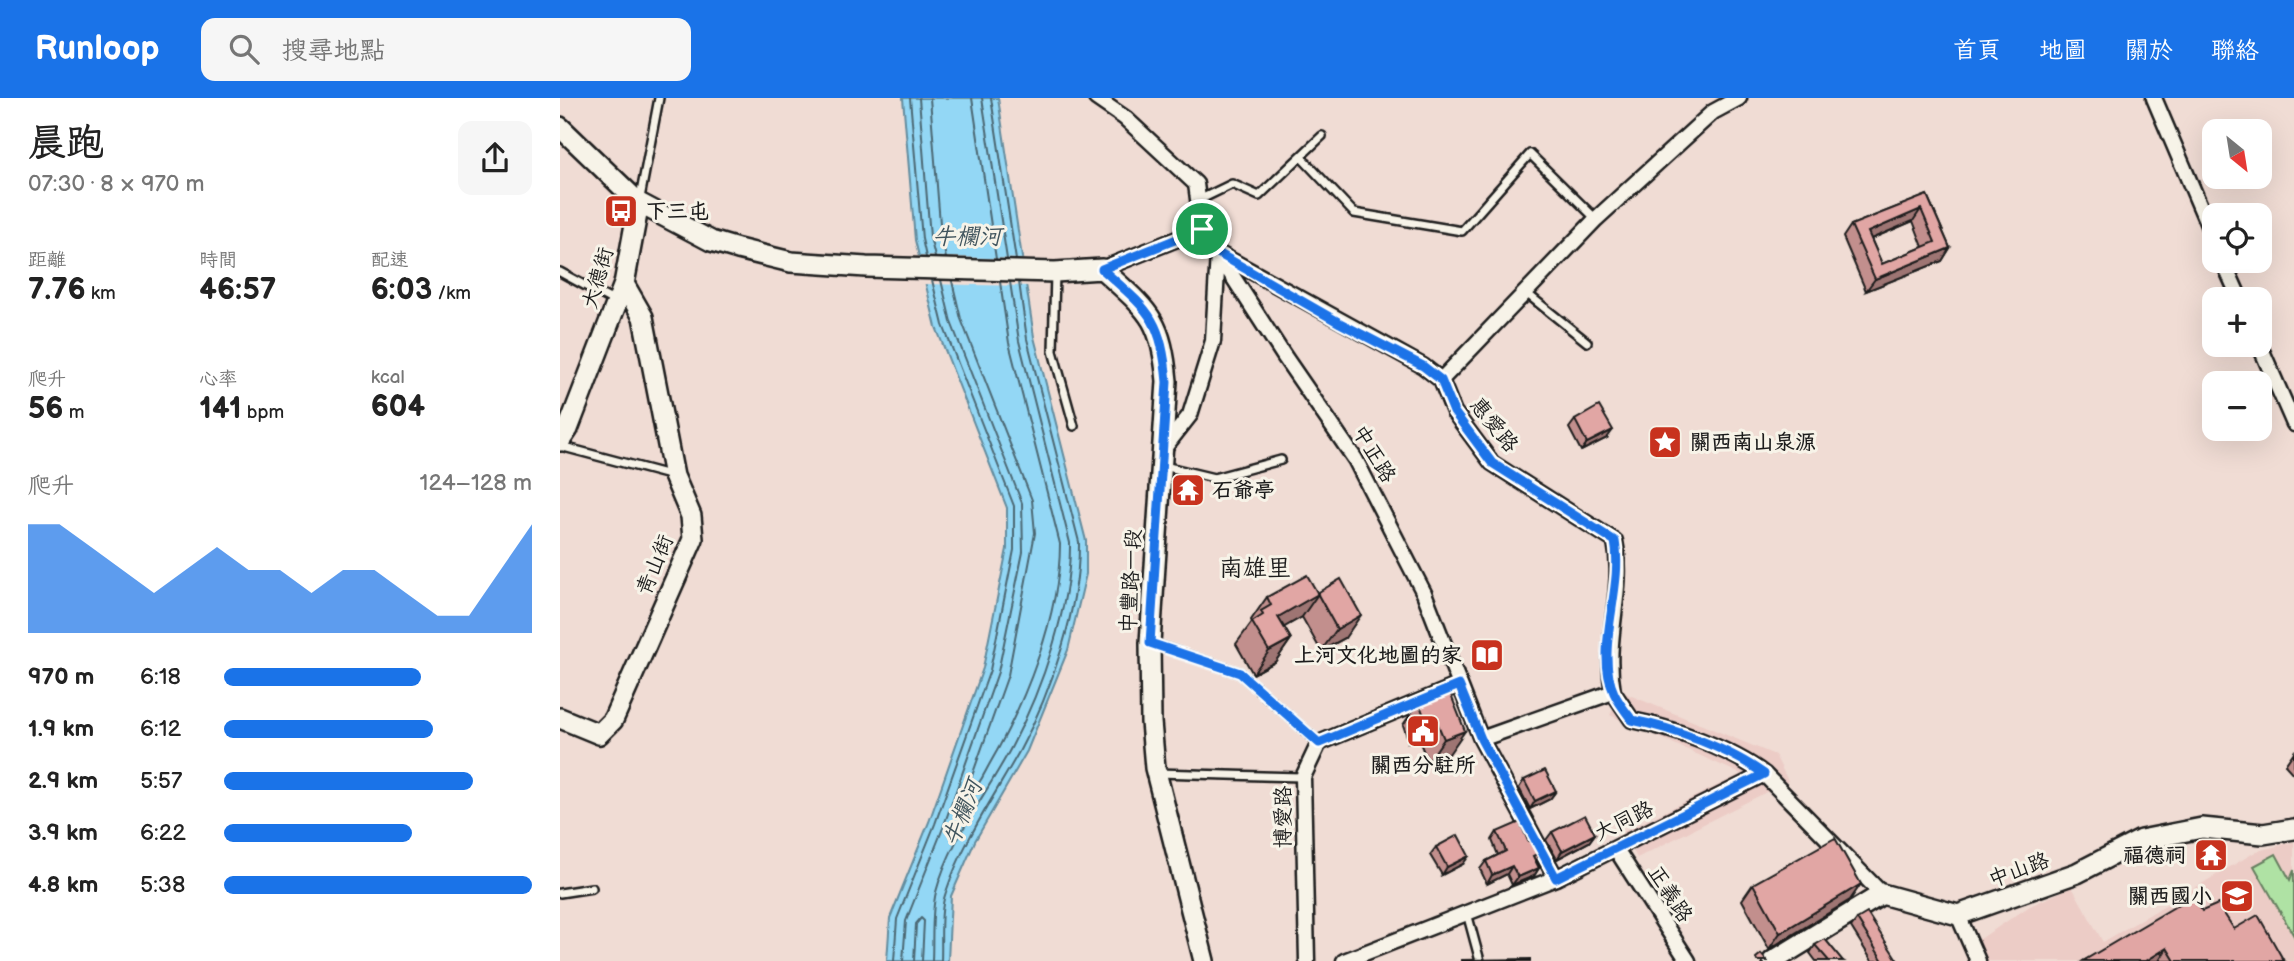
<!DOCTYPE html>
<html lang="zh-TW">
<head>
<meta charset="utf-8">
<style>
  body { margin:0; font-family:"Balsamiq Sans","LXGW WenKai TC",sans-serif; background:#f6f6f6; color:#222; height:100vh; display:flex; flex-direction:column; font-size:26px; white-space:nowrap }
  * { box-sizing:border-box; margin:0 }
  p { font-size:23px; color:#767676 }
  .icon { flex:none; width:38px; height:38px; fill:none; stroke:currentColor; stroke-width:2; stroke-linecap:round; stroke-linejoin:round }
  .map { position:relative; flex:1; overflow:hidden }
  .side { display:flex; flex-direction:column; background:#fff; width:560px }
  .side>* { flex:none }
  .needle { width:46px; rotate:150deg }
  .fabs { position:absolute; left:1642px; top:21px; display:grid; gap:14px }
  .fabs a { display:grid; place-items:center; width:70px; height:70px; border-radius:14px; background:#fff; box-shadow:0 7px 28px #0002; font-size:35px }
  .pin { position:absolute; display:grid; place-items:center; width:60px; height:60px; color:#fff; margin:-30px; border:4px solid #fff; border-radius:50%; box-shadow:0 2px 7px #0007 }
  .round { display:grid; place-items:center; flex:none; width:74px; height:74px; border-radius:14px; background:#f6f6f6 }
  .head { display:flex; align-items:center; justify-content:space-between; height:119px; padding:0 28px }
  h1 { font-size:38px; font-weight:800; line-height:52px }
  .metrics { display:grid; grid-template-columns:repeat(3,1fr); gap:10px; height:119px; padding:7px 28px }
  .metrics div { display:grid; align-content:center }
  .metrics b { font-size:30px; font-weight:800 }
  .metrics small { font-size:19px; font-weight:400 }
  .metrics p { font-size:19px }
  .chart { height:196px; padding:14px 28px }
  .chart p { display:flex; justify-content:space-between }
  .chart svg { width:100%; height:126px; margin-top:7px; fill:#1a73e8; opacity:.7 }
  ul { padding:0 28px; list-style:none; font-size:23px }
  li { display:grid; grid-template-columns:112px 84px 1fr; align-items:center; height:52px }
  li i { height:18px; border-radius:9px; background:#1a73e8 }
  header { display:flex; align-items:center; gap:42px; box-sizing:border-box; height:98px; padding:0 35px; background:#1a73e8; color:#fff }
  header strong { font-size:33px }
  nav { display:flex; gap:38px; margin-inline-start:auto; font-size:24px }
  .search { width:490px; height:63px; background:#f6f6f6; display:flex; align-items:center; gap:18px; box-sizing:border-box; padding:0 24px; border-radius:14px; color:#767676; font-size:26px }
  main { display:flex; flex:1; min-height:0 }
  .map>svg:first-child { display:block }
  .built { fill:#ecccc6 }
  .green { fill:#afe2a4; stroke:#667f60; stroke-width:2 }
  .water { fill:#93d7f5; stroke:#638c9e; stroke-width:2 }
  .pier { fill:#f0dcd4 }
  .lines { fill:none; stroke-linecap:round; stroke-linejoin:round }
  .shore { stroke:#4c6773; stroke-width:2 }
  .lane-casing { stroke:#1c1c1c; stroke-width:12 }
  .street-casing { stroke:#1c1c1c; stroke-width:19 }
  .secondary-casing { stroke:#1c1c1c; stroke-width:24 }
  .lane { stroke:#f7f3e8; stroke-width:7 }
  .street { stroke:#f7f3e8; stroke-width:14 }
  .secondary { stroke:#f7f3e8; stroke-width:19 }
  .wall { fill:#c28f8d; stroke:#1c1c1c; stroke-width:2; fill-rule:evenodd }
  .shaded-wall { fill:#9e7473; stroke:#1c1c1c; stroke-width:2 }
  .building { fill:#e1a6a4; stroke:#1c1c1c; stroke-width:2; fill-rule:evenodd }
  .route-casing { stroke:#fff; stroke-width:14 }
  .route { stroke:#1a73e8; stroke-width:9 }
  .labels { text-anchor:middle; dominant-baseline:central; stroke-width:6; stroke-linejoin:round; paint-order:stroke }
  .poi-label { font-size:21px; font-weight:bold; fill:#1c1c1c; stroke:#f7f3e8; text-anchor:start }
  .street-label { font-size:21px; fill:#1c1c1c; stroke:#f7f3e8 }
  .water-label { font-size:23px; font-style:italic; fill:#40545d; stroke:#f7f3e8 }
  .quarter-label { font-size:24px; fill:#1c1c1c; stroke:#f7f3e8 }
</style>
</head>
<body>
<header>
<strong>Runloop</strong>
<div class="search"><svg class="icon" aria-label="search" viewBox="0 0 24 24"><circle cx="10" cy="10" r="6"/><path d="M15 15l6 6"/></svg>搜尋地點</div>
<nav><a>首頁</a><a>地圖</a><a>關於</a><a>聯絡</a></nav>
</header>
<main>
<section class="side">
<div class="head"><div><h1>晨跑</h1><p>07:30 · 8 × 970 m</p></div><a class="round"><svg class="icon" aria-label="share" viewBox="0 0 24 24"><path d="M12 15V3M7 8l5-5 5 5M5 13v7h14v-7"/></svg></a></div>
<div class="metrics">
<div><p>距離</p><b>7.76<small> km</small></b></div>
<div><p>時間</p><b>46:57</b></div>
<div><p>配速</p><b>6:03<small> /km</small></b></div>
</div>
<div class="metrics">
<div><p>爬升</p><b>56<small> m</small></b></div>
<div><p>心率</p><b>141<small> bpm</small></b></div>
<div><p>kcal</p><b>604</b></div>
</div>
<div class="chart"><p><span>爬升</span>124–128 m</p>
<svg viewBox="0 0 160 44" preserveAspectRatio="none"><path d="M0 44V6L10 6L20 14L30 22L40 30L50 22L60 14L70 22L80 22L90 30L100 22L110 22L120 30L130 38L140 38L150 22L160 6V44z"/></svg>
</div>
<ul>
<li><b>970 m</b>6:18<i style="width:64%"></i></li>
<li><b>1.9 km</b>6:12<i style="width:68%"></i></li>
<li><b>2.9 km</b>5:57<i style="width:81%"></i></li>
<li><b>3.9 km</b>6:22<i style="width:61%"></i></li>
<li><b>4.8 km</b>5:38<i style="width:100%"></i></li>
</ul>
</section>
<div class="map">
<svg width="1734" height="863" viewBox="0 0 1734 863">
  <rect width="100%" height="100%" fill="#f0dcd4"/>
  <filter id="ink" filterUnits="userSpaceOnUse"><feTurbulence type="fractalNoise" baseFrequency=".0143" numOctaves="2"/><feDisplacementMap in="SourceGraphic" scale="14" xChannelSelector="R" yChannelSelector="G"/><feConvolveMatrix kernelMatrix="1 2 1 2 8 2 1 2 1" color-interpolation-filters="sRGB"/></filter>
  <g filter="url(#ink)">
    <!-- built -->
    <path class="built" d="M1062 594 1215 657 1228 683 1077 760 1063 734 1181 676 1050 617Z
      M1734 744V863H1425L1414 845 1470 808 1512 789 1543 844 1697 753Z"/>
    <!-- green -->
    <path class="green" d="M1716 756 1730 782 1734 772V838L1694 768Z"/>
    <!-- water -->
    <path class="water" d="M343 0H438L474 239 526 443V476L508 552 467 653 415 743 391 798 388 863H327L330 820 369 724 423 570 447 451V410L376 229 355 142Z"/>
    <!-- pier -->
    <path class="pier" d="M355 158 466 161 470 188 362 186Z"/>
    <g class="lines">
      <!-- shore -->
      <path class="shore" d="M350 0 362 141 366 159
        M359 0 370 139 375 159
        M370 0 381 138 386 160
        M412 0 436 161
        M422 0 447 161
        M431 0 456 162
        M392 183 401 221 472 402 475 435 448 577 408 689 411 694C419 688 424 676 429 667 465 605 500 518 500 446L449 245 440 184
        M334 863 337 821 375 726 430 572 454 452V408L383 227 372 182
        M343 863 346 823 383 730 438 574 463 454 462 405 391 224 381 182
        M354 863 356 826 361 820 364 823 362 863
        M372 863C373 842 371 814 376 794 390 741 427 696 452 648 482 591 511 508 510 445L459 243 450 184
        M381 863C382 842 379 813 386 794 403 743 434 699 460 652 491 595 520 509 519 444L467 241 459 184"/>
      <!-- lane casing -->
      <g class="lane-casing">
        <path id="lane" d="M741 59 794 115 902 133 970 56 1036 121
          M80 100 99 0
          M639 102 672 86 699 98 762 38
          M0 174 57 205
          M495 175 493 253 514 328
          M965 194 1027 244
          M0 348 113 378
          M604 368 654 380 721 362
          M591 545 680 575 759 645
          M597 675 742 679
          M0 795 32 790
          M907 815 920 863"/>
      </g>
      <!-- street casing -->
      <g class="street-casing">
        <path id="street" d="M536 0 565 20 636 86 642 131 724 258 795 361 864 495 921 641 996 780
          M1594 0 1654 141
          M1663 163 1680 201
          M542 171 642 131
          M1699 246 1734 326
          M881 282 1036 121 1153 14 1179 0
          M601 354 630 317 653 243 658 155 863 268 881 282 894 314 932 365 1055 443C1065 494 1043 539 1053 594L921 641
          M1053 594 1072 622C1113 630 1171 651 1204 676L1322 796
          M1056 751 1128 863
          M1398 817 1418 863
          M747 863 743 679 759 645 899 587
          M784 863 996 780 1204 676"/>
      </g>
      <!-- secondary casing -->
      <g class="secondary-casing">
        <path id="secondary" d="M0 29 79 105 151 143 178 151 231 164 306 169 495 174 542 171C588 213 601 219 607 283L590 545 591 624 595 670 644 863
          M0 343 8 331 64 186 79 105
          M0 620 39 636 53 622 133 441 131 418 114 378 83 219 64 186
          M1213 863 1322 796 1398 817 1517 775 1581 742 1642 730 1703 736 1734 731"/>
      </g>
      <!-- lane -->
      <use href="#lane" class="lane"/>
      <!-- street -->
      <use href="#street" class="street"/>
      <!-- secondary -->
      <use href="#secondary" class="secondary"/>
    </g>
    <!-- wall -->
    <path class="wall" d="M1367 97 1390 150 1382 163 1306 193 1283 139 1291 127ZM1353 123 1363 149 1322 166 1311 141Z
      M1015 322 1047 340 1021 353 1009 330Z
      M757 495 785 540 761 553 742 519 724 529 731 541 715 564 693 576 676 546 692 524 691 522 707 499Z
      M889 592V656L868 664 858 640 849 644 843 627 859 604Z
      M1734 654V677L1725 667Z
      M964 682 996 693 990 701 970 711 959 690Z
      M937 734 968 743 981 754 976 762 979 770 974 778 952 787 947 776 927 786 920 771 926 763 938 757 932 742Z
      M992 734 1035 736 1029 744 997 761 986 742Z
      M876 749 903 766 882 777 870 757Z
      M1193 786 1290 802 1209 851 1182 802Z
      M1642 813 1674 831 1724 863H1523Z
      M1297 821 1338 863H1312L1291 829Z
      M1255 847 1283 863H1256L1250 855Z"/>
    <!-- shaded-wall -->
    <path class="shaded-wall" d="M1361 111 1353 123 1299 146 1308 134Z
      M1390 150 1382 163 1306 193 1315 181Z
      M1053 332 1047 340 1021 353 1027 345Z
      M758 496 742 519 702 542 718 519Z
      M801 517 785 540 761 553 777 531Z
      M731 541 715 564 693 576 709 553Z
      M874 617 858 640 849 644 865 621Z
      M905 633 889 656 868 664 884 641Z
      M996 693 990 701 970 711 975 703Z
      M1035 736 1029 744 997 761 1002 753Z
      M909 758 903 766 882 777 887 769Z
      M952 768 947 776 927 786 932 777Z
      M979 770 974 778 952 787 958 779Z
      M1301 786 1290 802 1209 851 1220 835Z
      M1607 850 1599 863H1586Z"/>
    <!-- building -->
    <path class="building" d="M1367 97 1390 150 1315 181 1291 127ZM1361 111 1375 144 1322 166 1308 134Z
      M1039 308 1053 332 1027 345 1015 322Z
      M747 477 758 496 718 519 731 541 709 553 692 524 703 517 701 513 711 507 707 499Z
      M781 481 801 517 777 531 757 495Z
      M889 592 905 633 884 641 874 617 865 621 859 604Z
      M985 672 996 693 975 703 964 682Z
      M1025 717 1035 736 1002 753 992 734Z
      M960 724 968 743H975L981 754 973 758 979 770 958 779 952 768 932 777 926 763 946 753 937 734Z
      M898 737 909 758 887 769 876 749Z
      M1275 740 1301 786 1220 835 1193 786Z
      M1633 798 1642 813 1658 806 1674 831 1698 817 1724 863H1615L1607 850 1586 863H1523Z
      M1307 815 1338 863H1323L1297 821Z
      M1265 841 1283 863H1269L1255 847Z
      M1201 856 1207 863H1197L1196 860Z
      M970 861V863H902V862Z"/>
  </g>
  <g class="lines" filter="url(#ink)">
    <!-- route casing -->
    <g class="route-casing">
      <path id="route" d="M642 131 658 155 780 225 863 268 881 282 894 314 932 365 1055 443C1064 491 1034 551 1054 595 1058 604 1066 614 1072 622 1113 630 1170 651 1204 676L996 780 921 641 899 587 759 645 680 575 590 545 607 284C601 219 589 213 542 171Z"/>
    </g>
    <!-- route -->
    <use href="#route" class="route"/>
  </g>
  <!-- icons -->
  <defs>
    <g id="bus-square" transform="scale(1.75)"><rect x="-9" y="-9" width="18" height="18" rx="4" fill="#c8321e" stroke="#f7f3e8"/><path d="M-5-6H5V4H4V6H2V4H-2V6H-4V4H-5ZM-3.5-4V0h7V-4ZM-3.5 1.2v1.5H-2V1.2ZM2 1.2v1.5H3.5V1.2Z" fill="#fff"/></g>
    <g id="sight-square" transform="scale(1.75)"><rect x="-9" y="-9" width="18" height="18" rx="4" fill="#c8321e" stroke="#f7f3e8"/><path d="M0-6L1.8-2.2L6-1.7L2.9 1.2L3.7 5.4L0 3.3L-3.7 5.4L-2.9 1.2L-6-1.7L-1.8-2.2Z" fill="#fff"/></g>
    <g id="temple-square" transform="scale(1.75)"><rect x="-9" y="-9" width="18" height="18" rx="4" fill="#c8321e" stroke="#f7f3e8"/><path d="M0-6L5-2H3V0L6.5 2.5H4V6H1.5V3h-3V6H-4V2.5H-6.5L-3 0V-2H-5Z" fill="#fff"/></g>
    <g id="library-square" transform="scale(1.75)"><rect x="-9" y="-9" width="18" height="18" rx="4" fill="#c8321e" stroke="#f7f3e8"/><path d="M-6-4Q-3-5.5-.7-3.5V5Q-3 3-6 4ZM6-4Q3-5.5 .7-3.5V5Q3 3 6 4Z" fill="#fff"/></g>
    <g id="civic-square" transform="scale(1.75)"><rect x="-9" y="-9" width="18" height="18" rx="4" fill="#c8321e" stroke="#f7f3e8"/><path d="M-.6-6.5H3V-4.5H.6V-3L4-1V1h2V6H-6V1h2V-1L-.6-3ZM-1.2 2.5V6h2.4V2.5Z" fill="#fff"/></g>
    <g id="school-square" transform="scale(1.75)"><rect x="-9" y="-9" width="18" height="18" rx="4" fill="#c8321e" stroke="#f7f3e8"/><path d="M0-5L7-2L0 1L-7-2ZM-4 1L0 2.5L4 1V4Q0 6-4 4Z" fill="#fff"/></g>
  </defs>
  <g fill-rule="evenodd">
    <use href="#bus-square" x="61" y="113"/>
    <use href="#sight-square" x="1105" y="344"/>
    <use href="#temple-square" x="628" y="392"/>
    <use href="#library-square" x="927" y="557"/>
    <use href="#civic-square" x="863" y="633"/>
    <use href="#temple-square" x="1651" y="757"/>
    <use href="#school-square" x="1677" y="798"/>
  </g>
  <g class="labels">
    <!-- poi labels -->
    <g class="poi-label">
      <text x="86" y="113">下三屯</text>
      <text x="1130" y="344">關西南山泉源</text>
      <text x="652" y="392">石爺亭</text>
      <text x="902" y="557" text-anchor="end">上河文化地圖的家</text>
      <text x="863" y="667" text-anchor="middle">關西分駐所</text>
      <text x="1626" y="757" text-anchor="end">福德祠</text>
      <text x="1652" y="798" text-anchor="end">關西國小</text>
    </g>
    <!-- street labels -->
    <g class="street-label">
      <text transform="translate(38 180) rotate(-74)">大德街</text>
      <text transform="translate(934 327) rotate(51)">惠愛路</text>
      <text transform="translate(814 356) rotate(59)">中正路</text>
      <text transform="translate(95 467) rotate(-67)">青山街</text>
      <text transform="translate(571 483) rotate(-87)">中豐路一段</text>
      <text transform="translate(723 719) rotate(-90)">博愛路</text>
      <text transform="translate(1064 723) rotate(-26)">大同路</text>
      <text transform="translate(1459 772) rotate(-20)">中山路</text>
      <text transform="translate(1110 796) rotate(57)">正義路</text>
    </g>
    <!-- water labels -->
    <g class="water-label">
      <text x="407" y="139">牛欄河</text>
      <text transform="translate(403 715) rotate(-68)">牛欄河</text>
    </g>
    <!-- quarter labels -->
    <g class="quarter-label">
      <text x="695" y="470">南雄里</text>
    </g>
  </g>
</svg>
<div class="fabs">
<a><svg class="needle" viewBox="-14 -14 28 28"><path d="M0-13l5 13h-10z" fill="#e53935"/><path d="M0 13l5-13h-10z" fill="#767676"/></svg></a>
<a><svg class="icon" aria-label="locate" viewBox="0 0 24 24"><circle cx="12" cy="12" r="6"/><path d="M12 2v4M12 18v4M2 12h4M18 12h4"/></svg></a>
<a>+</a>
<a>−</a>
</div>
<div class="pin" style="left:642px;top:131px;background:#1e9e55"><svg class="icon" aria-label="arrive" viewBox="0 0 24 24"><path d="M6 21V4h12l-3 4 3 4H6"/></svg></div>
</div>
</main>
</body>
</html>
